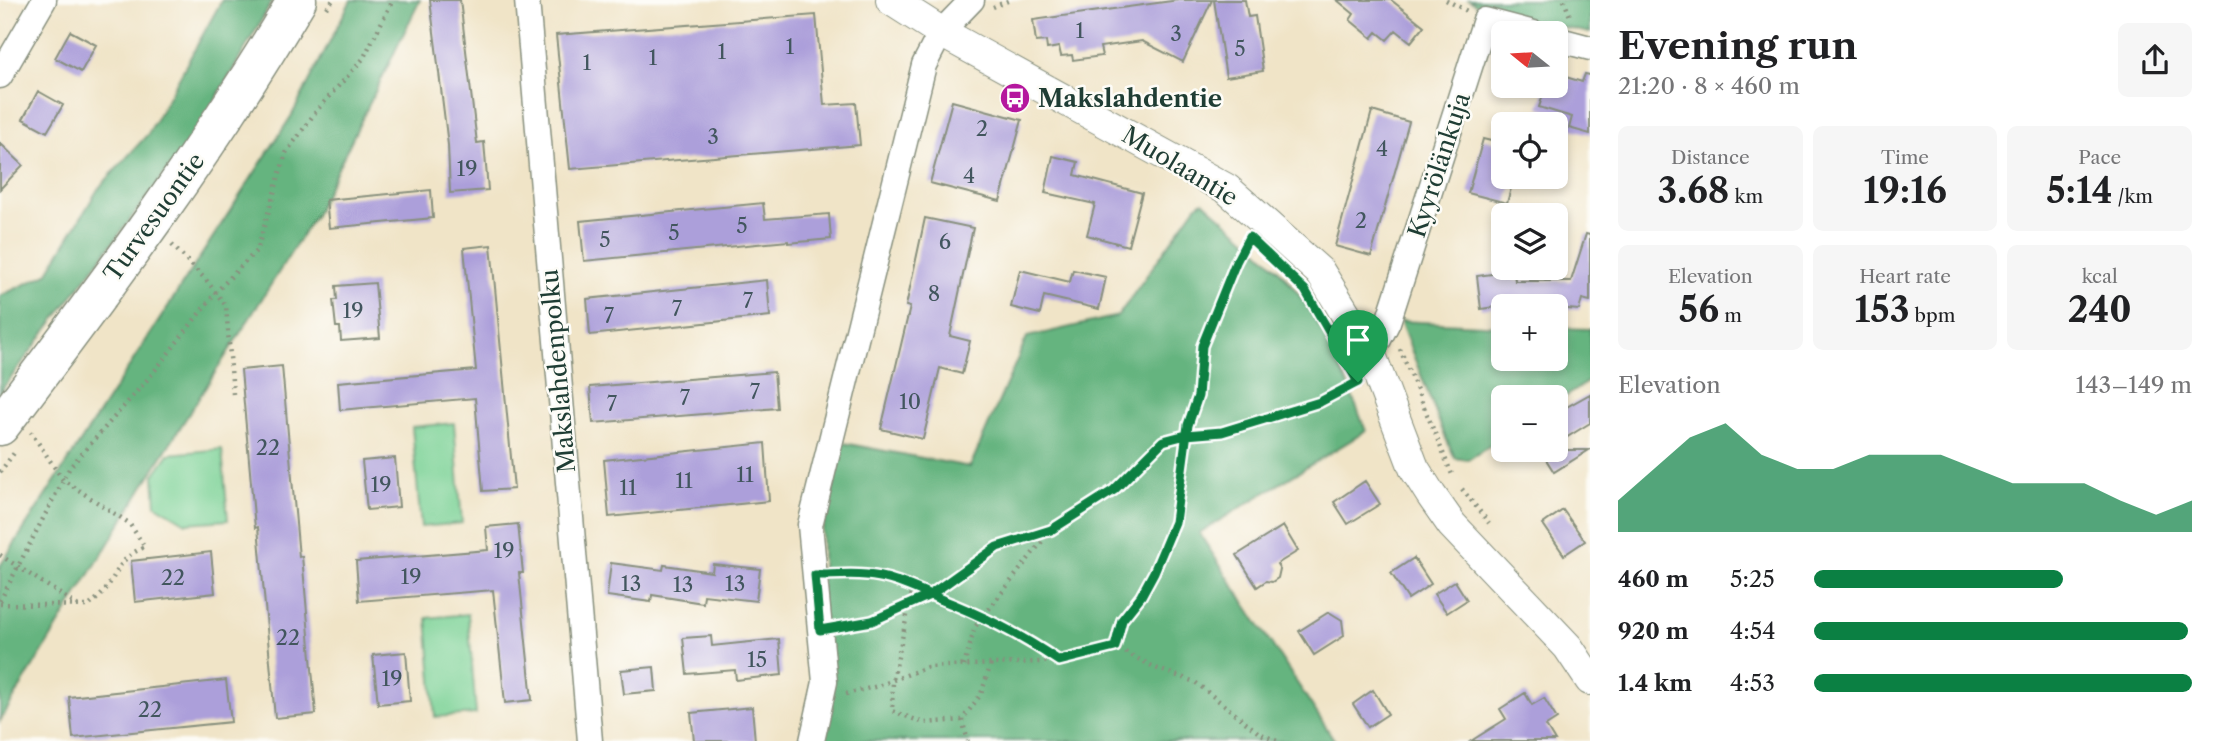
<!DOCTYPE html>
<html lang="en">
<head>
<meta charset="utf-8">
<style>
  body { margin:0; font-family:"Libre Caslon Text",serif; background:#f6f6f6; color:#202124; height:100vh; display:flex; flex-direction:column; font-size:26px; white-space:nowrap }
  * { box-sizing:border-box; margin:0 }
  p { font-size:23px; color:#757577 }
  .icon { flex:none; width:38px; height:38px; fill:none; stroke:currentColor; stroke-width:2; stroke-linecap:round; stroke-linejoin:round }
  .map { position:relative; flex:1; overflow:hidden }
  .side { display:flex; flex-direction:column; background:#fff; width:630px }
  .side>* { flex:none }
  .needle { width:46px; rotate:288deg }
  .controls { position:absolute; left:1491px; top:21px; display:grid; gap:14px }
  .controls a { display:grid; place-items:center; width:77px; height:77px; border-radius:10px; background:#fff; box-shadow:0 4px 10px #0003; font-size:35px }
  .pin { position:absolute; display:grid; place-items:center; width:60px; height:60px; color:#fff; margin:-72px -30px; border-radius:50% 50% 50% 0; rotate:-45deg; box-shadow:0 0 7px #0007 }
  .pin .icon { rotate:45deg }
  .round { display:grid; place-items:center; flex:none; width:74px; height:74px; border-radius:10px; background:#f6f6f6 }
  .headline { display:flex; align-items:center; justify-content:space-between; height:119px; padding:0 28px }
  h1 { font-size:38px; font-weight:800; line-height:52px }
  .figures { display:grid; grid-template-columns:repeat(3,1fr); gap:10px; height:119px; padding:7px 28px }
  .figures div { display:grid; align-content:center; border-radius:10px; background:#f6f6f6; text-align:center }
  .figures b { font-size:35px; font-weight:800 }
  .figures small { font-size:19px; font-weight:400 }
  .figures p { font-size:19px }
  .chart { height:196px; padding:14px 28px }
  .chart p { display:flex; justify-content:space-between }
  .chart svg { width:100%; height:126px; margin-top:7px; fill:#0b8043; opacity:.7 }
  ul { padding:0 28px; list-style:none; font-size:23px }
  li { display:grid; grid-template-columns:112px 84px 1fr; align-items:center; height:52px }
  li i { height:18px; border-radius:9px; background:#0b8043 }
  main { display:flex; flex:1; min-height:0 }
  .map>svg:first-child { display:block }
  .green { fill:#7cd296; stroke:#4e8865; stroke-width:2 }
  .forest { fill:#65b47f; stroke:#42785a; stroke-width:2 }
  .building { fill:#ac9fda }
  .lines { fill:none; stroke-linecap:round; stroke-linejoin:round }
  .minor-casing { stroke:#88907e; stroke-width:27 }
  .tertiary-casing { stroke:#88907e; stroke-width:32 }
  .primary-casing { stroke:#88907e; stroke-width:41 }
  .path { stroke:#88907e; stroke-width:4.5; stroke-dasharray:2 5; stroke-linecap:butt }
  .minor { stroke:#fff; stroke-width:24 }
  .tertiary { stroke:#fff; stroke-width:30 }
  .primary { stroke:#fff; stroke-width:38 }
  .route-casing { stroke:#fff; stroke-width:14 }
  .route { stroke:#0b8043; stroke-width:9 }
  .labels { text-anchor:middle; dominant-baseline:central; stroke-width:5; stroke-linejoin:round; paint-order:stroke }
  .number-label { font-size:21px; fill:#42565e }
  .poi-label { font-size:24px; font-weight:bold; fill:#1f3d34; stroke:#fdfcf7; text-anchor:start }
  .street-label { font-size:24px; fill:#1f3d34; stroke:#fdfcf7 }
</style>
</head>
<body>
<main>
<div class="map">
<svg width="1590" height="741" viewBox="0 0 1590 741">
  <rect width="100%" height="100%" fill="#fdfcf7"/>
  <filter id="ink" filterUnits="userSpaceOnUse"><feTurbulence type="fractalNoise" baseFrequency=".0143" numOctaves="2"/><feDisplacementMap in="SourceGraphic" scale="14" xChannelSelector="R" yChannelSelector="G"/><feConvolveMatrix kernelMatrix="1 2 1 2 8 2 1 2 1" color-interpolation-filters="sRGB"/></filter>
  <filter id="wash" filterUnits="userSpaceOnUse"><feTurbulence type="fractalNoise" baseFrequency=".00686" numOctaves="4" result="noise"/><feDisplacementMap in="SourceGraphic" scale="28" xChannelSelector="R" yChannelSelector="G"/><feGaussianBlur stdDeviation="1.57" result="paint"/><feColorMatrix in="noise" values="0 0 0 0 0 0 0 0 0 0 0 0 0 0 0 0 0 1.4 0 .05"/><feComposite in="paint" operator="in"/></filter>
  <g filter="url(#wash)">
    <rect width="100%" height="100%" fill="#f0e4c7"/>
    <!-- green -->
    <path class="green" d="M454 423 462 523 421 527 412 427Z
      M222 449 228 520 186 523 156 505 154 475 169 454Z
      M468 614 476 714 435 717 427 618Z"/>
    <!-- forest -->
    <path class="forest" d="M222 0H273L202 124 0 392V296L47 274 98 189 148 134Z
      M351 0H420L315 215 157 464 0 721V566L292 115Z
      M1469 0H1590V33L1487 11Z
      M1203 201C1230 226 1262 250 1286 278 1324 323 1345 377 1366 431L1199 533 1335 741H822V531L843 443 970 467 1027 337 1118 316 1196 206Z
      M1400 321 1503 326V359H1556V328L1590 329V380L1556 403V397H1503V437L1468 460 1455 458 1444 434Z"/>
    <g id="blocks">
      <!-- building -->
      <path class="building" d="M430 0H460L477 143 484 142 488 190 450 193 448 145Z
        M1179 0H1212L1183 62 1142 41 1100 47 1102 56 1073 60 1072 55 1061 56 1059 47 1047 49 1046 41 1036 42 1033 20Z
        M1214 0H1245L1248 17 1255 16 1263 71 1226 77Z
        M1337 0H1391L1424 26 1411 42 1396 30 1387 40 1377 32 1372 38 1350 20 1354 14Z
        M816 15 824 105 856 103 860 145 570 169 556 35Z
        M70 31 96 45 81 72 55 58Z
        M1556 74 1582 82 1585 74 1590 75V134L1569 128 1572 117 1539 107 1546 86H1556Z
        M38 91 63 105 47 132 23 119Z
        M952 101 1022 120 1000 201 930 183Z
        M1372 111 1409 122 1371 256 1335 246Z
        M1483 139 1503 144V177H1514L1507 203 1468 193Z
        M0 143 23 165 0 189Z
        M1053 156 1078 162 1075 175 1142 193 1128 246 1087 235 1095 204 1045 193Z
        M431 190 433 218 329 228 326 200Z
        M763 203 765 219 829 214 831 239 788 243V241L584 261 580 221Z
        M925 218 973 228 950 336 970 341 962 374 940 368 923 439 881 429 910 307 906 306Z
        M1586 234 1590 235V301L1582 299 1579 310 1534 306V301L1481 309 1477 276 1514 271 1515 281H1571Z
        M491 245 514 489 483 491 475 398 340 410 338 382 476 370 464 248Z
        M1020 270 1070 282 1073 270 1106 277 1099 309 1044 296 1040 314 1011 307Z
        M767 280 770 316 590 335 587 299Z
        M375 283 380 338 341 341 340 327H336L333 300H337L336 286Z
        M282 366 299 557 302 556 316 714 275 718 258 527 255 528 241 370Z
        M774 372 777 408 593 423 590 387Z
        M1590 394V423L1556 444V413Z
        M765 443 769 501 609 517 604 460Z
        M1540 450H1589L1554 472Z
        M395 458 399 507 367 510 362 461Z
        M1365 481 1380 504 1348 524 1334 502Z
        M1563 510 1585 541 1564 555 1543 524Z
        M518 524 523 573H519L532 700 505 703 493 590 359 601 356 561 488 550 486 527Z
        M1283 526 1298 551 1277 564 1280 569 1278 578 1272 582 1266 581 1257 587 1237 555Z
        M211 552 215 593 135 602 131 561Z
        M1414 558 1431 584 1408 599 1391 573Z
        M611 563 663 570 664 565 712 572 713 564 760 569 756 601 704 595 703 603 652 595 651 602 607 596Z
        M1455 581 1467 600 1447 613 1434 594Z
        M1329 612 1342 620 1344 636 1314 655 1299 631Z
        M711 636 712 646 779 639 782 675 736 680 735 670 687 674 683 638Z
        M406 652 410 701 378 704 373 655Z
        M654 667 656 691 624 694 621 670Z
        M226 680 231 722 73 738 69 697Z
        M1373 690 1388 714 1368 727 1353 704Z
        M1525 693 1532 705 1544 698 1557 719 1546 726 1555 741H1471L1506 719 1500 709Z
        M752 707 755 741H694L691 713Z"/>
    </g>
  </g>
  <g filter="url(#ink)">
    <use href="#blocks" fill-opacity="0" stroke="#88907e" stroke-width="2"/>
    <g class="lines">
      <!-- minor casing -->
      <g class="minor-casing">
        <path id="minor" d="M527 0 590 741
          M1556 39 1590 48
          M0 76 44 0
          M1371 355 1388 322 1485 20 1534 33
          M812 741 825 682 810 525 924 65 941 32 972 0"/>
      </g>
      <!-- tertiary casing -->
      <g class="tertiary-casing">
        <path id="tertiary" d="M891 0 941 32 1227 189 1320 272 1371 355 1414 468 1431 495 1452 525 1568 647 1590 680"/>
      </g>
      <!-- primary casing -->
      <g class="primary-casing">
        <path id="primary" d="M0 426C105 288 209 149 297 0"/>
      </g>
      <!-- path -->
      <path class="path" d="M1446 0 1467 11
        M1564 0 1571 19
        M993 7 1010 0
        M327 8 333 0
        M172 245 207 281 226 306 233 394
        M1400 349 1453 477
        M0 472 14 453
        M1462 489 1489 523
        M0 555 77 605
        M838 576 883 577 913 588 984 616 1024 637 1058 661
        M913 588 893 680 892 711 924 723 962 720 981 694 991 664
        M0 601 70 467 153 373 216 292 257 250 286 153 317 110 363 59 393 0
        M0 604 89 606C94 601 101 596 106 589 119 570 121 556 145 547L129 523 63 480 31 432
        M842 627 872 621 930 595 997 547 1051 531
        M1115 647 1121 620 1141 596 1154 572 1175 522 1188 425 1197 396 1202 346 1236 262 1247 241
        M964 666 975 627 1051 530 1114 490 1163 441 1186 435 1221 432 1320 402 1357 382
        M846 694 878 686 927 667 1059 661 1115 647 1158 669 1195 682 1259 733 1277 741
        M962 720 968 741"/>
      <!-- minor -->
      <use href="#minor" class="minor"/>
      <!-- tertiary -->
      <use href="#tertiary" class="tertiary"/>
      <!-- primary -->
      <use href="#primary" class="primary"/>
    </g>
  </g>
  <g class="lines" filter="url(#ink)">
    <!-- route casing -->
    <g class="route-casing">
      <path id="route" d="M1358 382 1320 402 1222 432 1186 435 1163 441 1114 490 1051 530 997 547 930 595 872 621 820 630 815 575C837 575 863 572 885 578 902 582 919 590 935 597 981 615 1018 633 1059 661L1115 647 1122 620 1141 596 1154 572 1175 522 1188 425 1198 396 1202 346 1236 262 1249 237 1305 290 1358 382"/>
    </g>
    <!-- route -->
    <use href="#route" class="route"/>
  </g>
  <!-- icons -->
  <defs>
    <g id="bus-disc" transform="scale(1.575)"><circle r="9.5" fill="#b5179e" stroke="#fdfcf7"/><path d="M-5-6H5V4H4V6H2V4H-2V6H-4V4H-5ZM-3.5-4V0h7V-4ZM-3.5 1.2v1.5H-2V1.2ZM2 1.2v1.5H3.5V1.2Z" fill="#fff"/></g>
  </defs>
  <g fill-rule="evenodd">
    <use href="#bus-disc" x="1015" y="98"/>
  </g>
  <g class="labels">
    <!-- number labels -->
    <g class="number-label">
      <text x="1080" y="30">1</text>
      <text x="1176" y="33">3</text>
      <text x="790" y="46">1</text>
      <text x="1240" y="48">5</text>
      <text x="722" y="51">1</text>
      <text x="653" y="57">1</text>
      <text x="587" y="62">1</text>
      <text x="982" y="128">2</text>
      <text x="713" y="136">3</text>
      <text x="1382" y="148">4</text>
      <text x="467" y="168">19</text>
      <text x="969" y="175">4</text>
      <text x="1361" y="220">2</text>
      <text x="742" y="225">5</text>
      <text x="674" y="232">5</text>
      <text x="605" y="239">5</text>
      <text x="945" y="241">6</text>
      <text x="934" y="293">8</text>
      <text x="748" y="300">7</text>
      <text x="677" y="308">7</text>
      <text x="353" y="310">19</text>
      <text x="609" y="315">7</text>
      <text x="755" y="391">7</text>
      <text x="685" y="397">7</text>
      <text x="910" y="401">10</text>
      <text x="612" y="403">7</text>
      <text x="268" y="447">22</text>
      <text x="745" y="474">11</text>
      <text x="684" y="480">11</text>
      <text x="381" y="484">19</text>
      <text x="628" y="487">11</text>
      <text x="504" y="550">19</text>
      <text x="411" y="576">19</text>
      <text x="173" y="577">22</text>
      <text x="631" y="583">13</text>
      <text x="735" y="583">13</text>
      <text x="683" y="584">13</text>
      <text x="288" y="637">22</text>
      <text x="757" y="659">15</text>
      <text x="392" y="678">19</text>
      <text x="150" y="709">22</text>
    </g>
    <!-- poi labels -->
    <g class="poi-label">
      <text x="1038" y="98">Makslahdentie</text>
    </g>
    <!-- street labels -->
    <g class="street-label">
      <text transform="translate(1439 165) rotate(-72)">Kyyrölänkuja</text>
      <text transform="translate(1180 166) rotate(31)">Muolaantie</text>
      <text transform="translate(154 217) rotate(-54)">Turvesuontie</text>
      <text transform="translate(558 371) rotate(-95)">Makslahdenpolku</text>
    </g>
  </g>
</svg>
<div class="controls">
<a><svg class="needle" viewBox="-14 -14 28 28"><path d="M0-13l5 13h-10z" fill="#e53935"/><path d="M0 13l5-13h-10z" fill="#757577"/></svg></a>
<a><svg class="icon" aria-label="locate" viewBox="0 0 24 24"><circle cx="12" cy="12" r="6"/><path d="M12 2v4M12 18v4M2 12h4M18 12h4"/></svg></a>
<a><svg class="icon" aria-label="layers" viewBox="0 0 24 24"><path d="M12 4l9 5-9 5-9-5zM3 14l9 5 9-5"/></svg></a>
<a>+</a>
<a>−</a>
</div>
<div class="pin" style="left:1358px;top:382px;background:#1e9e55"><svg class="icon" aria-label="arrive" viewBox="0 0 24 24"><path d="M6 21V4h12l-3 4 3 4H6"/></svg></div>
</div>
<section class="side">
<div class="headline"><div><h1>Evening run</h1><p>21:20 · 8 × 460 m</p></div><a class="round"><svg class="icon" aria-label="share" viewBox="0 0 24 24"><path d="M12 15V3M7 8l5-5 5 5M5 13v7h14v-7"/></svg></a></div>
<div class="figures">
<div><p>Distance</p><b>3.68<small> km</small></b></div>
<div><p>Time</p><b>19:16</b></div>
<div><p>Pace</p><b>5:14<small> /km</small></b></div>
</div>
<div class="figures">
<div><p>Elevation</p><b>56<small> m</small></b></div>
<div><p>Heart rate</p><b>153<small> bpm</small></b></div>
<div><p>kcal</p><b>240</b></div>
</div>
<div class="chart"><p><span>Elevation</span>143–149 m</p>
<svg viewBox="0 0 160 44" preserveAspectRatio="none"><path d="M0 44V33L10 22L20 11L30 6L40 17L50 22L60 22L70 17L80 17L90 17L100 22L110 27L120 27L130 27L140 33L150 38L160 33V44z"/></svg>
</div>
<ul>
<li><b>460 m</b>5:25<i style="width:66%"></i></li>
<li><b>920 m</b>4:54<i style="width:99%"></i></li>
<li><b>1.4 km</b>4:53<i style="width:100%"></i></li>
</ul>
</section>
</main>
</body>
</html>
